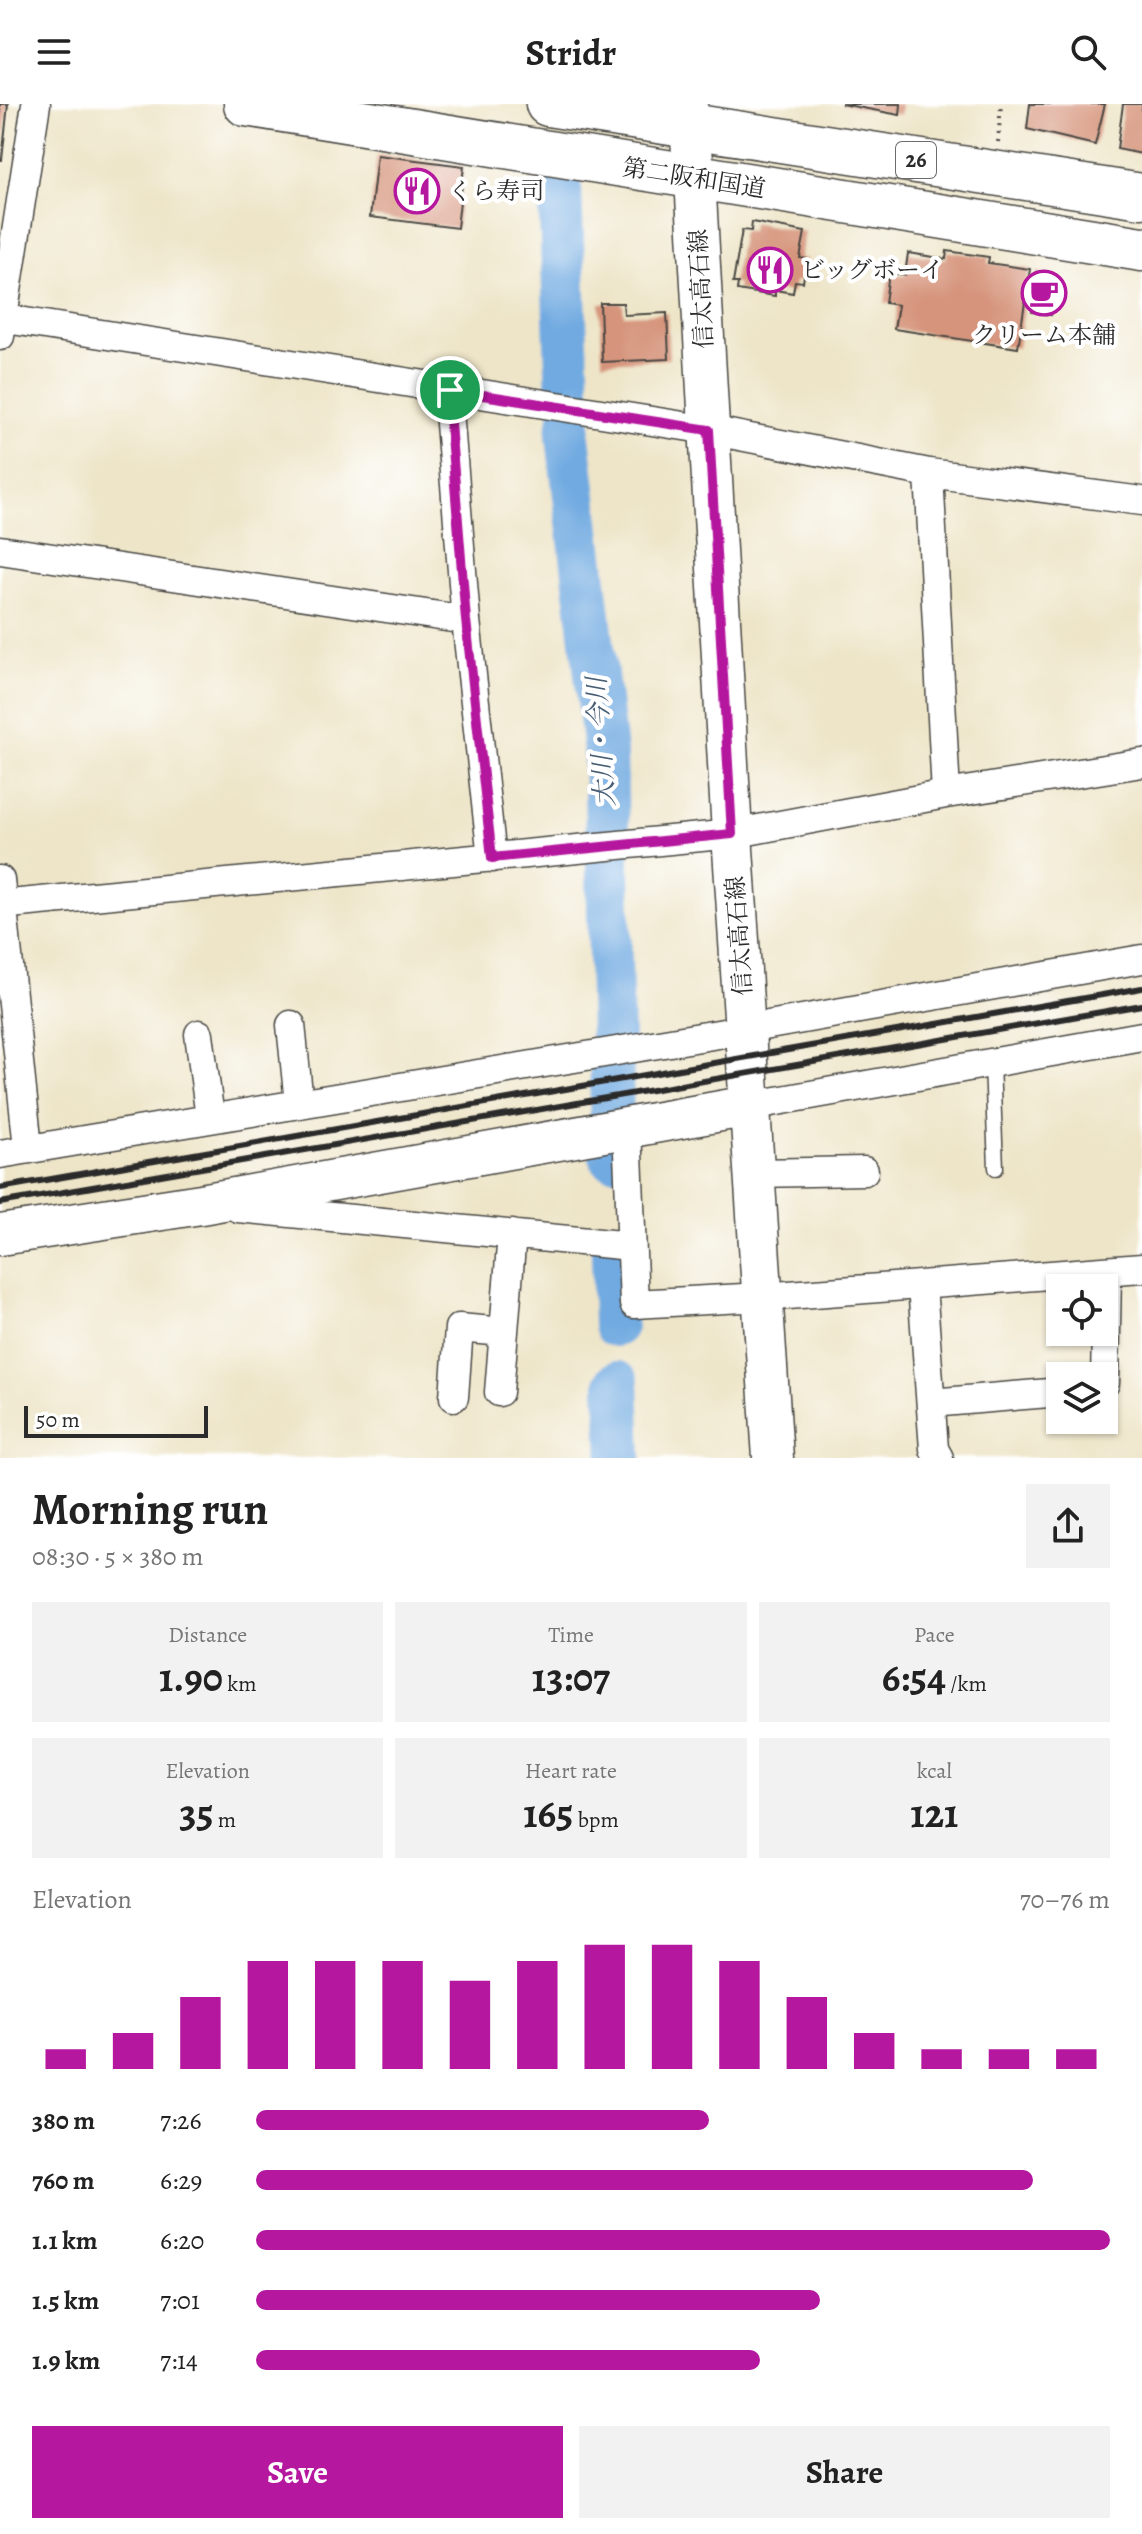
<!DOCTYPE html>
<html lang="en">
<head>
<meta charset="utf-8">
<style>
  body { margin:0; font-family:Alegreya,"Noto Serif JP",serif; background:#f2f2f2; color:#222; height:100vh; display:flex; flex-direction:column; font-size:30px; white-space:nowrap }
  * { box-sizing:border-box; margin:0 }
  p { font-size:26px; color:#767676 }
  .icon { flex:none; width:44px; height:44px; fill:none; stroke:currentColor; stroke-width:2; stroke-linecap:round; stroke-linejoin:round }
  .map { position:relative; height:1354px; overflow:hidden }
  .side { display:flex; flex-direction:column; background:#fff; flex:1 }
  .side>* { flex:none }
  .fabs { position:absolute; left:1046px; top:1170px; display:grid; gap:16px }
  .fabs a { display:grid; place-items:center; width:72px; height:72px; border-radius:0px; background:#fff; box-shadow:0 2px 6px #0004; font-size:40px }
  .scale { position:absolute; left:24px; bottom:20px; width:184px; box-sizing:border-box; padding-left:8px; border:4px solid #2b2b2b; border-top:0; font-size:22px; line-height:28px; white-space:nowrap; color:#2b2b2b; -webkit-text-stroke:6px #fff; paint-order:stroke }
  .pin { position:absolute; display:grid; place-items:center; width:68px; height:68px; color:#fff; margin:-34px; border:4px solid #fff; border-radius:50%; box-shadow:0 2px 8px #0007 }
  .round { display:grid; place-items:center; flex:none; width:84px; height:84px; border-radius:0px; background:#f2f2f2 }
  .summary { display:flex; align-items:center; justify-content:space-between; height:136px; padding:0 32px }
  h1 { font-size:44px; font-weight:700; line-height:60px }
  .metrics { display:grid; grid-template-columns:repeat(3,1fr); gap:12px; height:136px; padding:8px 32px }
  .metrics div { display:grid; align-content:center; border-radius:0px; background:#f2f2f2; text-align:center }
  .metrics b { font-size:40px; font-weight:700 }
  .metrics small { font-size:22px; font-weight:400 }
  .metrics p { font-size:22px }
  .chart { height:224px; padding:16px 32px }
  .chart p { display:flex; justify-content:space-between }
  .chart svg { width:100%; height:144px; margin-top:8px; stroke:#b5179e; stroke-width:6 }
  .primary-button { display:flex; gap:16px; margin-top:auto; padding:16px 32px }
  .primary-button a { flex:1; height:92px; border-radius:0px; background:#b5179e; color:#fff; font-size:32px; font-weight:700; line-height:92px; text-align:center }
  .primary-button a+a { background:#f2f2f2; color:#222 }
  ul { padding:0 32px; list-style:none; font-size:26px }
  li { display:grid; grid-template-columns:128px 96px 1fr; align-items:center; height:60px }
  li i { height:20px; border-radius:10px; background:#b5179e }
  header { display:flex; justify-content:space-between; align-items:center; height:104px; padding:0 32px; background:#fff; font-size:36px; font-weight:700 }
  .map>svg:first-child { display:block }
  .lines { fill:none; stroke-linecap:round; stroke-linejoin:round }
  .river { stroke:#71aae1; stroke-width:44 }
  .building { fill:#d6947b }
  .lane-casing { stroke:#484743; stroke-width:17 }
  .street-casing { stroke:#484743; stroke-width:31 }
  .secondary-casing { stroke:#484743; stroke-width:43 }
  .highway-casing { stroke:#484743; stroke-width:47 }
  .path { stroke:#484743; stroke-width:4; stroke-dasharray:2 6; stroke-linecap:butt }
  .lane { stroke:#fff; stroke-width:14 }
  .street { stroke:#fff; stroke-width:28 }
  .secondary { stroke:#fff; stroke-width:40 }
  .highway { stroke:#fff; stroke-width:44 }
  .rail { stroke:#2b2b2b; stroke-width:6 }
  .route-casing { stroke:#fff; stroke-width:16 }
  .route { stroke:#b5179e; stroke-width:10 }
  .labels { text-anchor:middle; dominant-baseline:central; stroke-width:8; stroke-linejoin:round; paint-order:stroke }
  .shield { fill:#fff; stroke:#6b6b6b; stroke-width:2 }
  .shield-label { font-size:22px; font-weight:bold; fill:#2b2b2b }
  .street-label { font-size:24px; fill:#2b2b2b; stroke:#fff }
  .poi-label { font-size:24px; fill:#2b2b2b; stroke:#fff; text-anchor:start }
  .water-label { font-size:26px; font-style:italic; fill:#475e74; stroke:#fff }
</style>
</head>
<body>
<header><svg class="icon" aria-label="menu" viewBox="0 0 24 24"><path d="M4 6h16M4 12h16M4 18h16"/></svg>Stridr<svg class="icon" aria-label="search" viewBox="0 0 24 24"><circle cx="10" cy="10" r="6"/><path d="M15 15l6 6"/></svg></header>
<div class="map">
<svg width="1142" height="1354" viewBox="0 0 1142 1354">
  <rect width="100%" height="100%" fill="#fff"/>
  <filter id="ink" filterUnits="userSpaceOnUse"><feTurbulence type="fractalNoise" baseFrequency=".0125" numOctaves="2"/><feDisplacementMap in="SourceGraphic" scale="16" xChannelSelector="R" yChannelSelector="G"/><feConvolveMatrix kernelMatrix="1 2 1 2 8 2 1 2 1" color-interpolation-filters="sRGB"/></filter>
  <filter id="wash" filterUnits="userSpaceOnUse"><feTurbulence type="fractalNoise" baseFrequency=".006" numOctaves="4" result="noise"/><feDisplacementMap in="SourceGraphic" scale="32" xChannelSelector="R" yChannelSelector="G"/><feGaussianBlur stdDeviation="1.8" result="paint"/><feColorMatrix in="noise" values="0 0 0 0 0 0 0 0 0 0 0 0 0 0 0 0 0 1.4 0 .05"/><feComposite in="paint" operator="in"/></filter>
  <g filter="url(#wash)">
    <rect width="100%" height="100%" fill="#eee5c8"/>
    <g class="lines">
      <!-- river -->
      <path class="river" d="M560 85 568 291
        M569 320 568 333 605 647 612 934 611 1053
        M613 1149 615 1221
        M617 1279 620 1354"/>
    </g>
    <g id="blocks">
      <!-- building -->
      <path class="building" d="M0 0H8L2 56H0Z
        M841 0H901L900 11Z
        M1030 0H1105L1095 41 1027 25Z
        M1123 0H1142V50L1117 45Z
        M377 51 464 62 457 124 370 113Z
        M752 118 805 128 800 154 807 155 803 178 795 177 793 189 775 186V192L737 186 738 179H733L742 126 751 127Z
        M947 147 989 153 988 159 1030 165 1018 244 894 225 898 201 885 199 889 169 905 171 908 149 946 155Z
        M1037 168 1057 171 1051 211 1032 208Z
        M600 199H623L624 211 667 209 669 255 602 258Z"/>
    </g>
  </g>
  <g filter="url(#ink)">
    <use href="#blocks" fill-opacity="0" stroke="#484743" stroke-width="2"/>
    <g class="lines">
      <!-- lane casing -->
      <g class="lane-casing">
        <path id="lane" d="M992 959 996 1064"/>
      </g>
      <!-- street casing -->
      <g class="street-casing">
        <path id="street" d="M0 214 709 326 929 369 1142 397
          M0 232 36 0
          M450 286 449 307 466 516 492 754
          M929 369 946 690
          M0 446 466 516
          M0 776 28 1044
          M0 801 732 730 946 690 1142 659
          M291 921 299 999
          M199 930 210 1014
          M749 1002 1142 932
          M627 1023 634 1200 762 1193 1142 1164
          M0 1050 718 930 1142 855
          M755 1069 864 1067
          M238 1104 631 1142
          M922 1182 934 1345 939 1354
          M1105 1279 1107 1167
          M499 1288 512 1130
          M454 1293 459 1224 504 1228
          M931 1299 1049 1289"/>
      </g>
      <!-- secondary casing -->
      <g class="secondary-casing">
        <path id="secondary" d="M687 0 695 74 732 730 773 1354
          M0 1131 201 1100 749 1002"/>
      </g>
      <!-- highway casing -->
      <g class="highway-casing">
        <path id="highway" d="M246 0 1142 145
          M548 0 1142 92"/>
      </g>
      <!-- path -->
      <path class="path" d="M998 38 1001 0"/>
      <!-- lane -->
      <use href="#lane" class="lane"/>
      <!-- street -->
      <use href="#street" class="street"/>
      <!-- secondary -->
      <use href="#secondary" class="secondary"/>
      <!-- highway -->
      <use href="#highway" class="highway"/>
      <!-- rail -->
      <path class="rail" d="M0 1084 1142 884
        M0 1099 1142 901"/>
    </g>
  </g>
  <g class="lines" filter="url(#ink)">
    <!-- route casing -->
    <g class="route-casing">
      <path id="route" d="M450 286 709 326 732 730 492 754 466 516 449 307Z"/>
    </g>
    <!-- route -->
    <use href="#route" class="route"/>
  </g>
  <!-- icons -->
  <defs>
    <g id="restaurant-ring" transform="scale(2.3)"><circle r="9.5" fill="#fff" stroke="#b5179e" stroke-width="1.5"/><path d="M-5-6h1v4h1v-4h1v4h1v-4h1v5L-1.5 .5V6h-2V.5L-5-1ZM5-6V6H3V1.5H1.5Q1.5-4 5-6Z" fill="#b5179e"/></g>
    <g id="cafe-ring" transform="scale(2.3)"><circle r="9.5" fill="#fff" stroke="#b5179e" stroke-width="1.5"/><path d="M-5.5-4.5H6V0H3Q3 3.5 0 3.5H-2.5Q-5.5 3.5-5.5 0ZM3-3.2v2h1.7v-2ZM-6 4.5H4V6H-6Z" fill="#b5179e"/></g>
  </defs>
  <g fill-rule="evenodd">
    <use href="#restaurant-ring" x="417" y="87"/>
    <use href="#restaurant-ring" x="770" y="166"/>
    <use href="#cafe-ring" x="1044" y="189"/>
  </g>
  <g class="labels">
    <!-- shield labels -->
    <rect class="shield" x="896" y="38" width="40" height="36" rx="6"/>
    <g class="shield-label">
      <text x="916" y="56">26</text>
    </g>
    <!-- street labels -->
    <g class="street-label">
      <text transform="translate(694 74) rotate(9)">第二阪和国道</text>
      <text transform="translate(701 185) rotate(-93)">信太高石線</text>
      <text transform="translate(739 832) rotate(-94)">信太高石線</text>
    </g>
    <!-- poi labels -->
    <g class="poi-label">
      <text x="448" y="87">くら寿司</text>
      <text x="801" y="166">ビッグボーイ</text>
      <text x="1044" y="231" text-anchor="middle">クリーム本舗</text>
    </g>
    <!-- water labels -->
    <g class="water-label">
      <text transform="translate(601 638) rotate(-94)">大川・今川</text>
    </g>
  </g>
</svg>
<div class="fabs">
<a><svg class="icon" aria-label="locate" viewBox="0 0 24 24"><circle cx="12" cy="12" r="6"/><path d="M12 2v4M12 18v4M2 12h4M18 12h4"/></svg></a>
<a><svg class="icon" aria-label="layers" viewBox="0 0 24 24"><path d="M12 4l9 5-9 5-9-5zM3 14l9 5 9-5"/></svg></a>
</div>
<div class="scale">50 m</div>
<div class="pin" style="left:450px;top:286px;background:#1e9e55"><svg class="icon" aria-label="arrive" viewBox="0 0 24 24"><path d="M6 21V4h12l-3 4 3 4H6"/></svg></div>
</div>
<section class="side">
<div class="summary"><div><h1>Morning run</h1><p>08:30 · 5 × 380 m</p></div><a class="round"><svg class="icon" aria-label="share" viewBox="0 0 24 24"><path d="M12 15V3M7 8l5-5 5 5M5 13v7h14v-7"/></svg></a></div>
<div class="metrics">
<div><p>Distance</p><b>1.90<small> km</small></b></div>
<div><p>Time</p><b>13:07</b></div>
<div><p>Pace</p><b>6:54<small> /km</small></b></div>
</div>
<div class="metrics">
<div><p>Elevation</p><b>35<small> m</small></b></div>
<div><p>Heart rate</p><b>165<small> bpm</small></b></div>
<div><p>kcal</p><b>121</b></div>
</div>
<div class="chart"><p><span>Elevation</span>70–76 m</p>
<svg viewBox="0 0 160 44" preserveAspectRatio="none"><path d="M5 44V38M15 44V33M25 44V22M35 44V11M45 44V11M55 44V11M65 44V17M75 44V11M85 44V6M95 44V6M105 44V11M115 44V22M125 44V33M135 44V38M145 44V38M155 44V38"/></svg>
</div>
<ul>
<li><b>380 m</b>7:26<i style="width:53%"></i></li>
<li><b>760 m</b>6:29<i style="width:91%"></i></li>
<li><b>1.1 km</b>6:20<i style="width:100%"></i></li>
<li><b>1.5 km</b>7:01<i style="width:66%"></i></li>
<li><b>1.9 km</b>7:14<i style="width:59%"></i></li>
</ul>
<div class="primary-button"><a>Save</a><a>Share</a></div>
</section>
</body>
</html>
